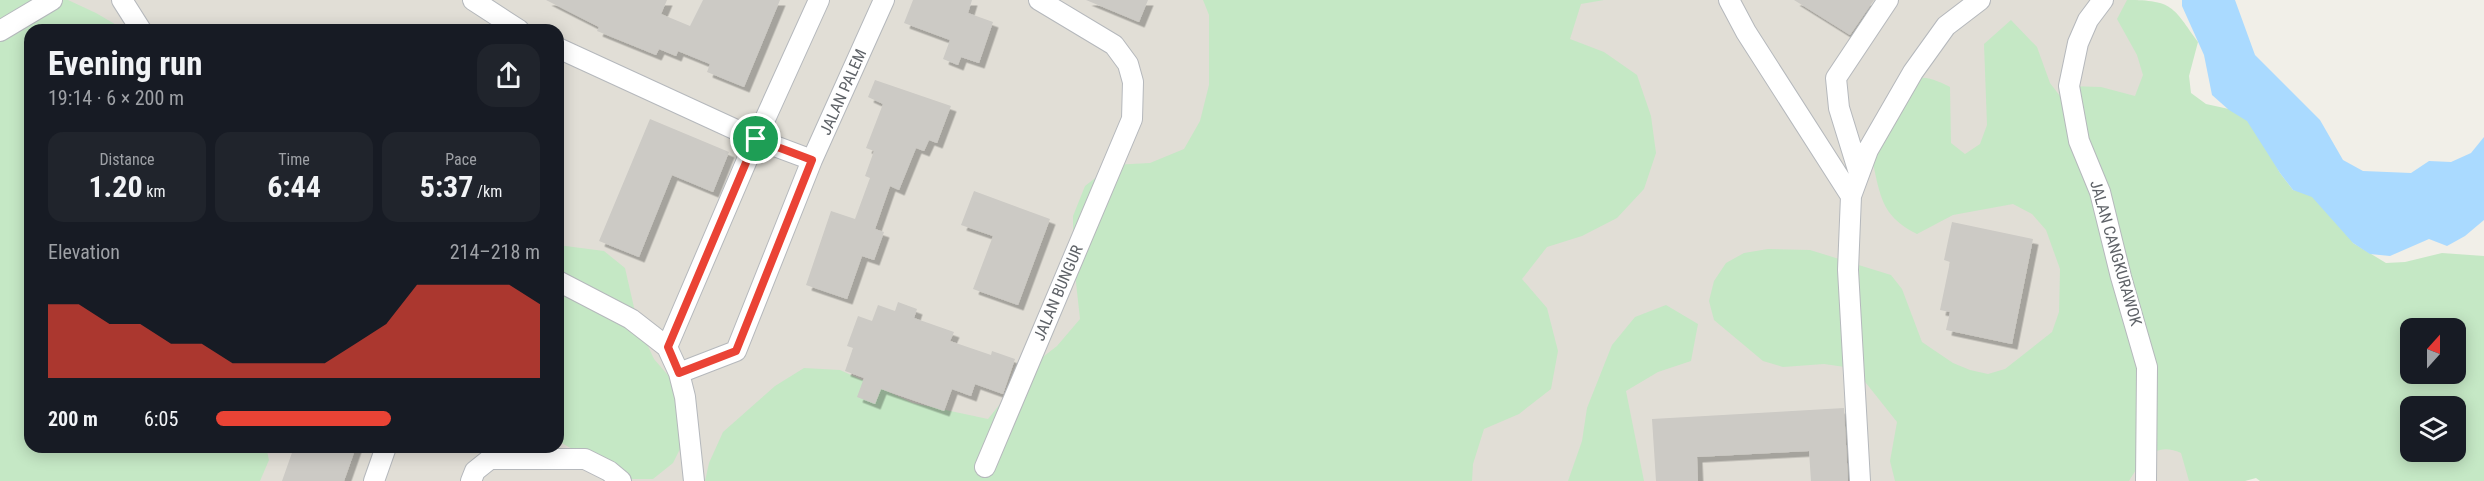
<!DOCTYPE html>
<html lang="en">
<head>
<meta charset="utf-8">
<style>
  body { margin:0; font-family:"Roboto Condensed",sans-serif; background:#20242c; color:#f1f3f6; height:100vh; display:flex; flex-direction:column; font-size:22px; white-space:nowrap }
  * { box-sizing:border-box; margin:0 }
  p { font-size:20px; color:#9ea1a6 }
  .icon { flex:none; width:33px; height:33px; fill:none; stroke:currentColor; stroke-width:2; stroke-linecap:round; stroke-linejoin:round }
  .map { position:relative; flex:1; overflow:hidden }
  .panel { position:absolute; left:24px; top:24px; width:540px; height:429px; display:flex; flex-direction:column; background:#171b24; border-radius:18px; box-shadow:0 3px 15px #0003 }
  .panel>* { flex:none }
  .needle { width:39px; rotate:21deg }
  .buttons { position:absolute; left:2400px; top:318px; display:grid; gap:12px }
  .buttons a { display:grid; place-items:center; width:66px; height:66px; border-radius:12px; background:#171b24; box-shadow:0 3px 15px #0003; font-size:30px }
  .pin { position:absolute; display:grid; place-items:center; width:51px; height:51px; color:#fff; margin:-26px; border:3px solid #fff; border-radius:50%; box-shadow:0 2px 6px #0007 }
  .round { display:grid; place-items:center; flex:none; width:63px; height:63px; border-radius:18px; background:#20242c }
  .summary { display:flex; align-items:center; justify-content:space-between; height:102px; padding:0 24px }
  h1 { font-size:33px; font-weight:700; line-height:45px }
  .figures { display:grid; grid-template-columns:repeat(3,1fr); gap:9px; height:102px; padding:6px 24px }
  .figures div { display:grid; align-content:center; border-radius:15px; background:#20242c; text-align:center }
  .figures b { font-size:30px; font-weight:700 }
  .figures small { font-size:16px; font-weight:400 }
  .figures p { font-size:16px }
  .chart { height:168px; padding:12px 24px }
  .chart p { display:flex; justify-content:space-between }
  .chart svg { width:100%; height:108px; margin-top:6px; fill:#ea4335; opacity:.7 }
  ul { padding:0 24px; list-style:none; font-size:20px }
  li { display:grid; grid-template-columns:96px 72px 1fr; align-items:center; height:45px }
  li i { height:15px; border-radius:8px; background:#ea4335 }
  .map>svg:first-child { display:block }
  .education { fill:#e1ded6; fill-rule:evenodd }
  .green { fill:#c5e8c5; fill-rule:evenodd }
  .water { fill:#aadaff }
  .building { fill:#cccac5; filter:url(#shadow) }
  .lines { fill:none; stroke-linecap:round; stroke-linejoin:round }
  .minor-casing { stroke:#b5b8bc; stroke-width:22 }
  .minor { stroke:#fff; stroke-width:20 }
  .route-casing { stroke:#fff; stroke-width:12 }
  .route { stroke:#ea4335; stroke-width:8 }
  .labels { text-anchor:middle; dominant-baseline:central; stroke-width:4.5; stroke-linejoin:round; paint-order:stroke }
  .street-label { font-size:16px; fill:#5f6368; stroke:#fff }
</style>
</head>
<body>
<div class="map">
<svg width="2484" height="481" viewBox="0 0 2484 481">
  <defs>
    <filter id="shadow"><feDropShadow dx="5.5" dy="5.5" stdDeviation="0" flood-color="#0004"/></filter>
  </defs>
  <rect width="100%" height="100%" fill="#f1efe8"/>
  <!-- education -->
  <path class="education" d="M0 0H2138L2212 481H0ZM30 30H558V447H30Z"/>
  <!-- green -->
  <path class="green" d="M0 0H68L96 13 125 30H30V447H266L269 460 260 481H0Z
    M1203 0H1604L1581 4 1570 39 1604 52 1637 75 1651 116 1656 153 1644 189 1617 218 1582 236 1547 247 1522 279 1547 308 1558 351 1551 389 1519 414 1484 429 1473 464 1472 481H705L709 463 723 432 775 386 804 368 840 370 913 403 988 419 1030 367 1057 346 1080 319 1073 255V216L1085 186 1112 165 1150 163 1184 149 1200 121 1209 85V15Z
    M2127 0C2173 0 2173 7 2198 42L2189 76 2191 93 2206 104 2247 113 2280 173 2293 190 2330 197 2353 243 2386 263 2405 262 2442 253 2484 256V481H2260L2256 478 2245 481H2189L2181 453C2155 441 2142 460 2129 481H1895L1890 461 1897 422 1862 378 1845 367 1824 364 1783 367 1763 361 1714 320 1709 301 1714 281 1726 263 1744 253 1768 249 1810 250 1891 275 1902 289 1922 342 1953 363 1970 370 1988 374 2005 369 2052 332 2059 312 2060 269 2046 230 2032 214 2013 204 1953 215 1917 234C1885 218 1881 201 1874 168 1872 163 1868 156 1868 150 1868 143 1875 132 1877 124 1890 85 1908 64 1950 87L1951 143 1965 154 1980 144 1987 125 1984 44 2011 20 2037 47 2050 83 2060 96 2069 86 2101 87 2135 96 2143 75 2137 55 2117 19ZM2410 328H2456V374H2410ZM2410 406H2456V452H2410Z
    M558 245 604 251 625 268 638 325 654 359 673 381 685 439 673 463 653 479H626L558 441Z
    M1666 305 1698 324 1691 361 1658 372 1626 391 1644 481H1568L1582 441 1587 408 1612 345 1635 317Z"/>
  <!-- water -->
  <path class="water" d="M2182 0H2235L2255 55 2320 120 2343 160 2363 171 2411 173 2429 161 2451 162 2471 153 2484 137V220L2465 236 2447 246 2429 239 2390 256 2370 254 2353 243 2312 197 2293 190 2280 173 2247 121 2229 110 2212 95 2204 55 2182 6Z"/>
  <!-- building -->
  <path class="building" d="M546 0H667L661 14 690 26 703 0H780L744 87 707 72 710 64 678 51 676 56 659 49 656 55 597 31 599 27Z
    M913 0H972L968 13 993 22 979 63 961 57 958 65 943 59 950 40 904 23Z
    M1086 0H1148L1139 22Z
    M1794 0H1874L1850 35Z
    M875 80 951 106 937 143 929 140 924 151 916 148 899 190 890 186 875 229 884 232 874 260 862 256 847 299 806 285 831 211 855 219 870 178 865 176 874 151 866 148 883 104 868 97Z
    M650 119 729 152 713 192 672 175 639 257 599 241Z
    M974 191 1050 219 1018 305 973 289 993 236 961 225Z
    M1952 222 2033 239 2012 344 1946 330 1950 312 1940 310 1950 262 1944 260Z
    M898 302 917 309 914 318 954 332 950 341 991 355 992 351 1015 359 1003 394 975 384 971 396 952 389 944 411 881 389 875 404 857 397 864 378 845 371 853 348 847 346 858 316 872 321 878 305 895 311Z
    M1844 408 1848 481H1811L1809 451 1697 457 1698 481H1656L1652 419Z
    M294 447H356L344 481H282Z"/>
  <g class="lines">
    <!-- minor casing -->
    <g class="minor-casing">
      <path id="minor" d="M122 0 141 30
        M473 0 519 30
        M1729 0 1746 32 1851 196
        M2103 0 2088 20 2078 43 2069 86 2079 141 2100 192 2121 277 2147 367 2146 481
        M0 31 52 0
        M558 48 756 139 812 160
        M1859 173 1839 108 1836 78 1888 0
        M558 281 631 319 667 347 679 373 685 397 694 481
        M667 347 756 139 819 0
        M679 373 736 351 812 160 884 0
        M985 467 1132 119 1133 82 1128 64 1114 45 1039 0
        M374 481 386 447
        M471 481 475 471 490 459H585L609 471 621 481
        M1860 481 1848 270 1851 196 1868 150 1913 72 1946 26 1980 0"/>
    </g>
    <!-- minor -->
    <use href="#minor" class="minor"/>
  </g>
  <g class="lines">
    <!-- route casing -->
    <g class="route-casing">
      <path id="route" d="M756 139 812 160 736 351 679 373 668 347Z"/>
    </g>
    <!-- route -->
    <use href="#route" class="route"/>
  </g>
  <g class="labels">
    <!-- street labels -->
    <g class="street-label">
      <text transform="translate(843 92) rotate(-66)">JALAN PALEM</text>
      <text transform="translate(2116 253) rotate(74)">JALAN CANGKURAWOK</text>
      <text transform="translate(1058 293) rotate(-67)">JALAN BUNGUR</text>
    </g>
  </g>
</svg>
<div class="buttons">
<a><svg class="needle" viewBox="-14 -14 28 28"><path d="M0-13l5 13h-10z" fill="#e53935"/><path d="M0 13l5-13h-10z" fill="#9ea1a6"/></svg></a>
<a><svg class="icon" aria-label="layers" viewBox="0 0 24 24"><path d="M12 4l9 5-9 5-9-5zM3 14l9 5 9-5"/></svg></a>
</div>
<div class="pin" style="left:756px;top:139px;background:#1e9e55"><svg class="icon" aria-label="arrive" viewBox="0 0 24 24"><path d="M6 21V4h12l-3 4 3 4H6"/></svg></div>
<section class="panel">
<div class="summary"><div><h1>Evening run</h1><p>19:14 · 6 × 200 m</p></div><a class="round"><svg class="icon" aria-label="share" viewBox="0 0 24 24"><path d="M12 15V3M7 8l5-5 5 5M5 13v7h14v-7"/></svg></a></div>
<div class="figures">
<div><p>Distance</p><b>1.20<small> km</small></b></div>
<div><p>Time</p><b>6:44</b></div>
<div><p>Pace</p><b>5:37<small> /km</small></b></div>
</div>
<div class="chart"><p><span>Elevation</span>214–218 m</p>
<svg viewBox="0 0 160 44" preserveAspectRatio="none"><path d="M0 44V14L10 14L20 22L30 22L40 30L50 30L60 38L70 38L80 38L90 38L100 30L110 22L120 6L130 6L140 6L150 6L160 14V44z"/></svg>
</div>
<ul>
<li><b>200 m</b>6:05<i style="width:54%"></i></li>
</ul>
</section>
</div>
</body>
</html>
